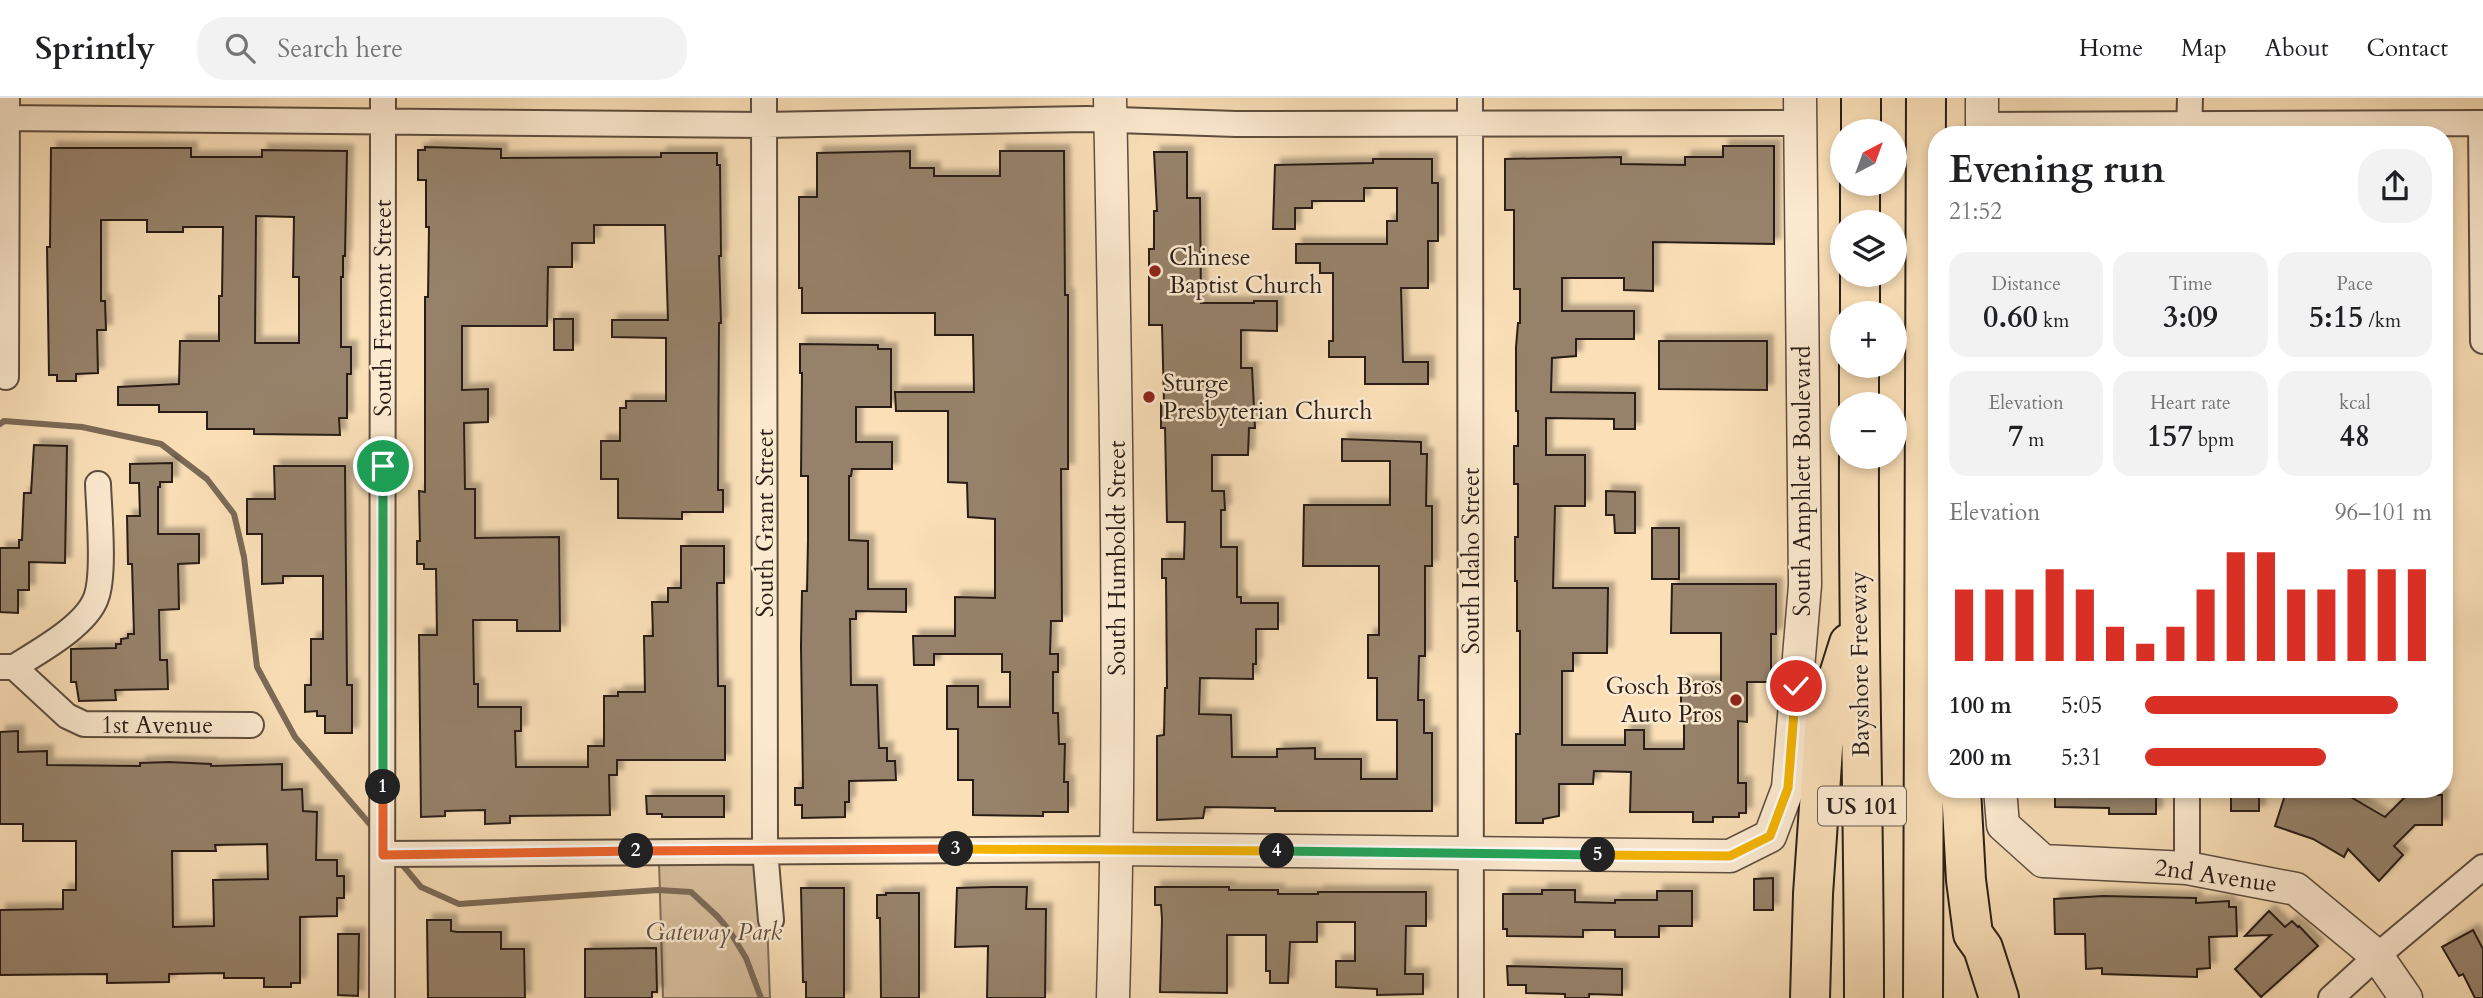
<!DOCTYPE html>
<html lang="en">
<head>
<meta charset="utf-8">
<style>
  body { margin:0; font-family:Cardo,serif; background:#f2f2f2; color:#202124; height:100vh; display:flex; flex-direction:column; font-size:26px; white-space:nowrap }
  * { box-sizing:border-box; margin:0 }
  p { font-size:23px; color:#757577 }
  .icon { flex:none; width:38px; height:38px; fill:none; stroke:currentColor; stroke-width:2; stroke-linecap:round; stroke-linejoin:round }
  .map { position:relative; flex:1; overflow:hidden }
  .side { position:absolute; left:1928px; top:28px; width:525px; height:672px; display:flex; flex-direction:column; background:#fff; border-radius:28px; box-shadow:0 4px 10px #0003 }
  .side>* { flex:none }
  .needle { width:46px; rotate:41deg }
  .buttons { position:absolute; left:1830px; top:21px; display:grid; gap:14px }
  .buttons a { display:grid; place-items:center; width:77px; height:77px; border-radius:50%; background:#fff; box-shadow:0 4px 10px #0003; font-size:35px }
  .pin { position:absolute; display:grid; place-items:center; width:60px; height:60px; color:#fff; margin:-30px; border:4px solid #fff; border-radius:50%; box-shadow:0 2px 7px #0007 }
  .km { position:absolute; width:35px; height:35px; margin:-18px; border-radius:50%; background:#222; color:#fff; font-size:19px; line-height:35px; text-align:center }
  .round { display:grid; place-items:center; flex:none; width:74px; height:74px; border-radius:28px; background:#f2f2f2 }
  .headline { display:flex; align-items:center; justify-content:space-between; height:119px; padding:0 21px }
  h1 { font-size:38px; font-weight:600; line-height:52px }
  .stats { display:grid; grid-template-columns:repeat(3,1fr); gap:10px; height:119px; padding:7px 21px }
  .stats div { display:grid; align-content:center; border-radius:18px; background:#f2f2f2; text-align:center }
  .stats b { font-size:30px; font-weight:600 }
  .stats small { font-size:19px; font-weight:400 }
  .stats p { font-size:19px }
  .chart { height:196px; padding:14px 21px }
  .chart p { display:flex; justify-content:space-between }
  .chart svg { width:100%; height:126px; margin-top:7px; stroke:#d93025; stroke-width:6 }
  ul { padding:0 21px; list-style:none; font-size:23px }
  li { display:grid; grid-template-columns:112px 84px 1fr; align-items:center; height:52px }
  li i { height:18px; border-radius:9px; background:#d93025 }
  header { display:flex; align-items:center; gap:42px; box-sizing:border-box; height:98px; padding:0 35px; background:#fff; border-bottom:2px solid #e0e0e0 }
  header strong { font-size:33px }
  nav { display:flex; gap:38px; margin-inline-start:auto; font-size:24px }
  .search { width:490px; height:63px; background:#f2f2f2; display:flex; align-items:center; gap:18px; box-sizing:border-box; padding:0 24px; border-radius:28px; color:#757577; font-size:26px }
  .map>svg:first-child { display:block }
  .green { fill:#d7be9c; stroke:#806e5a; stroke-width:2 }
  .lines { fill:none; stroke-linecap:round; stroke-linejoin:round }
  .stream { stroke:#7c6a57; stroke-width:6 }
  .building { fill:#96826b; stroke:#2a1e18; stroke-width:2; fill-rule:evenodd; filter:url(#shadow) }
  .minor-casing { stroke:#5e4e40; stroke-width:28 }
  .tertiary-casing { stroke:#5e4e40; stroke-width:35 }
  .motorway-casing { stroke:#2a1e18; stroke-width:42 }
  .minor { stroke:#fcead0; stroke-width:24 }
  .tertiary { stroke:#fcead0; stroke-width:32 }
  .motorway { stroke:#fadfb7; stroke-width:38 }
  .split-1-casing { stroke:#fff; stroke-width:14 }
  .split-2-casing { stroke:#fff; stroke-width:14 }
  .split-3-casing { stroke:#fff; stroke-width:14 }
  .split-4-casing { stroke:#fff; stroke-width:14 }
  .split-5-casing { stroke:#fff; stroke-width:14 }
  .split-6-casing { stroke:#fff; stroke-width:14 }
  .split-1 { stroke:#22a559; stroke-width:9 }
  .split-2 { stroke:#f0652b; stroke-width:9 }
  .split-3 { stroke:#f0652b; stroke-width:9 }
  .split-4 { stroke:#f5b400; stroke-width:9 }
  .split-5 { stroke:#22a559; stroke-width:9 }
  .split-6 { stroke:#f5b400; stroke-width:9 }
  .poi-dot { fill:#8f2418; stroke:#fcead0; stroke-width:2.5 }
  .labels { text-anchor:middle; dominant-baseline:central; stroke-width:5; stroke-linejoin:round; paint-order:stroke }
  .shield { fill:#fcead0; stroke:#695b4f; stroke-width:2 }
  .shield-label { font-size:23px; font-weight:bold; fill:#2a1e18 }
  .poi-label { font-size:24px; fill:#2a1e18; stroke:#fcead0; text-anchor:start }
  .street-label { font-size:24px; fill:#2a1e18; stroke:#fcead0 }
  .park-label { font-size:24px; font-style:italic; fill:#5e4e40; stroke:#fcead0 }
</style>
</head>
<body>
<header>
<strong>Sprintly</strong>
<div class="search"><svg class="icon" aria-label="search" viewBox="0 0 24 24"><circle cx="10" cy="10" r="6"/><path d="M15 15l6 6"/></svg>Search here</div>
<nav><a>Home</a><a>Map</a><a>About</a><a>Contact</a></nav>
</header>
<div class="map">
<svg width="2483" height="900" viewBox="0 0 2483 900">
  <defs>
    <filter id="shadow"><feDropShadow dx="6" dy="-6" stdDeviation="2" flood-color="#0004"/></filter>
  </defs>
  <rect width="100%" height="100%" fill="#fadfb7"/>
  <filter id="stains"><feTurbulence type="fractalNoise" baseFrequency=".00286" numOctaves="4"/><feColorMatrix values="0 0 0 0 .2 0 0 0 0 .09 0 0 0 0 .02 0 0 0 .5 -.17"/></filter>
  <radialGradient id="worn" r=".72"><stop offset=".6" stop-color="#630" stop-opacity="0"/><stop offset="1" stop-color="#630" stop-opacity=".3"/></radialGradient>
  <!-- green -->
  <path class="green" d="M659 764 765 767 770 900H663Z"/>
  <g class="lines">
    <!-- stream -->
    <path class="stream" d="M0 326 4 323 82 329 161 346 207 381 234 416 244 459 257 569 295 639 374 731
      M400 764 421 789 459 806 658 792 691 794 717 818 729 832 746 860 761 900"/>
  </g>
  <!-- building -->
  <path class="building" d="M1723 48H1774V146L1653 144V193L1624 192V180H1562V213H1634V241H1576V258L1552 260 1551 294 1635 295V331H1614V321L1546 320V357H1585V408H1555L1553 490H1608L1607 555H1573V573H1562V647H1625V632H1644V651H1684V608L1681 607V584H1721V535H1671L1672 486H1776V536H1771V584H1747V624L1738 623V685H1746V715H1739V719H1713V724H1693V714H1630L1631 674 1594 673 1593 686H1559V718L1543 721V725H1516V636H1520V533H1517V483H1515V439H1518V386H1514V348H1518V313H1516V249L1518 225H1520V191H1514V112H1505V61L1621 59V66L1685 67V59H1723Z
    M425 49 501 51V60L661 59V55H717V67H720L721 158H719L721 225H719L718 392H723V414H682V421L618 420V381H601V343H620V310H626V303H666V240L612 239V222H668L665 127H594V145H572V169H548L547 228H462V292L488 291V324L464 325 465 391H475V440L559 439 560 533H517V522H473L474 586H478V609H521V633H515L516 669H588V648H604V598H618V594H645L644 538H653L652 504H668V490H681V448H724V485H717L718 588H725V662H617V677H609L610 717 510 718V725L485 726V712L445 713V718L421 719 419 537H437L436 471H424V466H417V443H420L419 393 425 394V199H428L429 129H426V82H418V52H425Z
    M51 50H191V59H262V52L347 53 345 158H343V179H341V249H351V276H347V320H339L340 337 254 336V331H207V314H159V307H118V289L179 286 180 243H219V198H222L223 129H183V134H147V122H101V203H105L106 232H97L98 275 76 276V283H57V277H49L47 149H50ZM256 118 294 119 293 179H299V245H255Z
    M910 53V70H934V78H1000V53H1064L1065 197H1068V371H1061L1062 523H1051L1050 556H1058V574H1053V615H1058L1059 646H1065L1064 684H1068V714H1043V718L973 717V682H958V631H947V588H978V609H1010V574H1002V556H934V567H914L913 538H955V499L995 500V421L968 419 967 385 948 384V313H896L895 294H974L973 237H935V215H802V190H799V99H817V55Z
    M1154 54H1187V100H1200L1201 205H1254V203H1277V233L1241 232V270H1252L1255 330H1249L1248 357H1212V393H1224L1225 412H1221V449H1237V499H1241V505H1278V531H1256V566H1253V581L1200 580 1199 616 1231 617 1232 659H1277V651L1315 650V661H1361V681H1397V622H1377V580H1368V537H1379V468H1303L1304 407H1390V363H1342V341L1421 344V356H1427L1426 408H1432V468H1425V558H1419L1418 602H1424V635H1432V713H1275V710L1205 709 1203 720 1157 722V638L1164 637 1165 590H1167L1166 480H1162V461H1184L1185 424H1167L1165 330H1161V305H1164L1162 227H1149V151H1154V113H1157Z
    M1373 61H1432V85H1438V143H1428V190H1401L1403 264H1428V286H1365V259H1329V243H1333V175H1320V165H1296V146H1387V123H1397V90H1364V103H1312V110H1295V131H1273L1275 67 1373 65Z
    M554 221H573V252H554Z
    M1659 243H1767V292L1659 291Z
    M800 246 878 247V251H891V309H856V344H892V371H852L851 378H849V442L868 443V491H906V514L856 513V521H850L851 587H877L879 650H887V663H895L896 682 849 683V704H845V719L802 720V707H795V690H803L801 548 802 493H807L808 442V378H801L802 275H800Z
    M34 347 67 348 65 465 29 464V492H18V515L0 514V450H19V442H22L24 395H31Z
    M172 365V384H160V389H158V436H199V465L178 466 179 511 159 512 160 562H167L168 591 115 592 116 602 79 603 76 584H71V551L116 550V546H121V541L128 540V536H134L132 466H128L127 418H140L139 385H130V366Z
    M274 368H345L347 587H352V635H325V618H317V613L305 614V587H311V541H323V478H283V485L262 486V436H247V401H275Z
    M1606 393 1635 394V435H1615L1614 417H1606Z
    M1652 430H1679V481H1652Z
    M18 633V654L47 653V667L140 668V665L169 664 211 666V668L282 666V692L302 691 303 713 317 714 316 762H337V778H344V800H337V818L300 819V885H291V889H264V880H224V875L169 876V884L107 885V876L0 877V812L63 811V792H76V743H23V726H0V634ZM267 746 268 781 213 782 214 828 173 829 172 753H216L215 747Z
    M2055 691H2156V716H2109V710L2055 709Z
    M2231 691H2259V713H2231Z
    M2287 691H2337L2385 719 2407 697H2442V727H2415L2394 748 2403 757 2379 783 2348 751 2344 759 2313 741 2275 728Z
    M646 698H724V719H662V716H647Z
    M1773 780V812H1754V781Z
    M991 789H1027L1026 811H1046L1045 900H987L988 848 955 849 957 790Z
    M1155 789H1229V792H1278V796H1318V794H1426V828H1406L1405 876H1423V896L1377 897V891L1336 889V863H1355V824H1317V844H1290L1288 885H1270V873H1266V837H1227V895L1160 894 1162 821 1161 807H1155Z
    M801 790H844V900H806V884H803Z
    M1542 792H1575V804L1615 805V802H1657V793H1692V828H1659V839H1615V832H1583V839L1507 838V831H1503V796H1542Z
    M886 795H919V900H881L880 820H877V797H886Z
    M2103 798 2196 800V805L2229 803V809H2236L2237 838 2209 839 2210 870 2197 871V879L2102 876V870L2086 871 2085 836H2055L2054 801Z
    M2269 813 2285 829 2292 823 2298 829 2299 828 2318 848 2261 899 2235 871 2271 837 2245 838Z
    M427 822H451V833L457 834H501V851H524L525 900H428Z
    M2473 832 2483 851V900H2475L2463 876 2459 878 2442 849Z
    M338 836H359L358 898 338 897Z
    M656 850 657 894H652V900H585V851Z
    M1507 868 1622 871V897L1589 896V900H1565V896L1526 895V887H1508Z"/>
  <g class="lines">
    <!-- minor casing -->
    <g class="minor-casing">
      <path id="minor" d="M764 0 765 752 771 822
        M1470 0 1471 900
        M0 20 764 27 1087 21 1236 26 1800 25
        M2481 25 2483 243
        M1982 27 2483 25
        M2189 37 2190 0
        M6 279 7 0
        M0 569H14L67 618 84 626 251 627
        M14 569C38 554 86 528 96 500 105 477 99 413 98 386
        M383 756 1117 751
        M2187 770V691
        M382 900 383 0
        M2331 900 2377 858 2483 769"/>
    </g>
    <!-- tertiary casing -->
    <g class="tertiary-casing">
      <path id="tertiary" d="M1110 0C1116 300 1122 600 1113 900
        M1982 37V0
        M2000 691 2003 727 2043 763 2187 770 2296 791 2377 858 2406 900
        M1117 751 1730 758 1770 738 1788 690 1805 487 1800 0"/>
    </g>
    <!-- motorway casing -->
    <g class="motorway-casing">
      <path id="motorway" d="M1861 33V0
        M1860 124V86
        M1860 215V177
        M1859 306V268
        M1859 359C1858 539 1864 720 1864 900
        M1961 691 1966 782 1973 836 1983 850 1999 900
        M1810 900 1813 796 1825 621 1849 545
        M1923 900 1926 0"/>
    </g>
    <!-- minor -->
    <use href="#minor" class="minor"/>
    <!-- tertiary -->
    <use href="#tertiary" class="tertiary"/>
    <!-- motorway -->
    <use href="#motorway" class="motorway"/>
  </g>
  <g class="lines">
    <!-- split-1 casing -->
    <g class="split-1-casing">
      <path id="split-1" d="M383 689V368"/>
    </g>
    <!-- split-2 casing -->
    <g class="split-2-casing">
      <path id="split-2" d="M383 689V757L636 753"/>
    </g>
    <!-- split-3 casing -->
    <g class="split-3-casing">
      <path id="split-3" d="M636 753 956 751"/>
    </g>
    <!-- split-4 casing -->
    <g class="split-4-casing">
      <path id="split-4" d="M956 751 1277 753"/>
    </g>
    <!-- split-5 casing -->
    <g class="split-5-casing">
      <path id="split-5" d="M1277 753 1598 757"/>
    </g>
    <!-- split-6 casing -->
    <g class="split-6-casing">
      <path id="split-6" d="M1598 757 1730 758 1770 738 1788 690 1796 588"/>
    </g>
    <!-- split-1 -->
    <use href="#split-1" class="split-1"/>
    <!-- split-2 -->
    <use href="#split-2" class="split-2"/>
    <!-- split-3 -->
    <use href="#split-3" class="split-3"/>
    <!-- split-4 -->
    <use href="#split-4" class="split-4"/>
    <!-- split-5 -->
    <use href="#split-5" class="split-5"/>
    <!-- split-6 -->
    <use href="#split-6" class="split-6"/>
  </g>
  <!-- markers -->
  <g class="poi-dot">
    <circle cx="1155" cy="173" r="7"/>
    <circle cx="1149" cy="299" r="7"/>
    <circle cx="1736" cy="602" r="7"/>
  </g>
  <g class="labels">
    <!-- shield labels -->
    <rect class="shield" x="1818" y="688.5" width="88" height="39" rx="5"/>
    <g class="shield-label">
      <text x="1862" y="708">US 101</text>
    </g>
    <!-- poi labels -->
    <g class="poi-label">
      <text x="1169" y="159">Chinese<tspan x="1169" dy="28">Baptist Church</tspan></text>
      <text x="1163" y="285">Sturge<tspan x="1163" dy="28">Presbyterian Church</tspan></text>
      <text x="1722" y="588" text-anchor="end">Gosch Bros<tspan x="1722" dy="28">Auto Pros</tspan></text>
    </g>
    <!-- street labels -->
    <g class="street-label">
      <text transform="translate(383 210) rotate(-90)">South Fremont Street</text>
      <text transform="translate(1802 383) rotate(-90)">South Amphlett Boulevard</text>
      <text transform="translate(765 425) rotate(-90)">South Grant Street</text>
      <text transform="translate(1117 460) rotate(-90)">South Humboldt Street</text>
      <text transform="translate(1471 463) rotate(-90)">South Idaho Street</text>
      <text transform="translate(1860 566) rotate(-91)">Bayshore Freeway</text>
      <text x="157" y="627">1st Avenue</text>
      <text transform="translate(2216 778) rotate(8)">2nd Avenue</text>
    </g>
    <!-- park labels -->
    <g class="park-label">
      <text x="714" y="834">Gateway Park</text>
    </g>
  </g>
  <rect width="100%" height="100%" filter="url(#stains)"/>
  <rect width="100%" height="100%" fill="url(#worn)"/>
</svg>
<div class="buttons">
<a><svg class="needle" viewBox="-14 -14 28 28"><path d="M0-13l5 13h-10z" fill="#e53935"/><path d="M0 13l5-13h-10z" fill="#757577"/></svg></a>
<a><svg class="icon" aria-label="layers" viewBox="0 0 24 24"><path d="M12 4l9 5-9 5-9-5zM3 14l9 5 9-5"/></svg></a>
<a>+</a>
<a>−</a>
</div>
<div class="pin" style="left:383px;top:368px;background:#1e9e55"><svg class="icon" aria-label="arrive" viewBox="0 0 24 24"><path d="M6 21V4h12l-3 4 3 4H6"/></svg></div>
<div class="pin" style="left:1796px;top:588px;background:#d93025"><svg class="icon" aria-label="check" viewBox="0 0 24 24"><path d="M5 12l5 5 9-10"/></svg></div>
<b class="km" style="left:383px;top:689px">1</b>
<b class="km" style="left:636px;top:753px">2</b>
<b class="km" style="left:956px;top:751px">3</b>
<b class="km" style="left:1277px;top:753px">4</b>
<b class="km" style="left:1598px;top:757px">5</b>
<section class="side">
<div class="headline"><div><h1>Evening run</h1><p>21:52</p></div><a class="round"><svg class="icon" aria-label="share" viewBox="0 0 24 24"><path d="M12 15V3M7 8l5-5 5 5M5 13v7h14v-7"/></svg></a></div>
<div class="stats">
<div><p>Distance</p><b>0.60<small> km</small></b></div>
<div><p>Time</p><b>3:09</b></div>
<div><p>Pace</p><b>5:15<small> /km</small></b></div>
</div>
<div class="stats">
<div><p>Elevation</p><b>7<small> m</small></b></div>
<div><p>Heart rate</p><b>157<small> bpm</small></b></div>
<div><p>kcal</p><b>48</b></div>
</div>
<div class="chart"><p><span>Elevation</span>96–101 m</p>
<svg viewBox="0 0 160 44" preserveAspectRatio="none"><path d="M5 44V19M15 44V19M25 44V19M35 44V12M45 44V19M55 44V32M65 44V38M75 44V32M85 44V19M95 44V6M105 44V6M115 44V19M125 44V19M135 44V12M145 44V12M155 44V12"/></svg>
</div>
<ul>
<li><b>100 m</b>5:05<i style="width:88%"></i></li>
<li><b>200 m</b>5:31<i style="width:63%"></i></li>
</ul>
</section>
</div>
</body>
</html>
